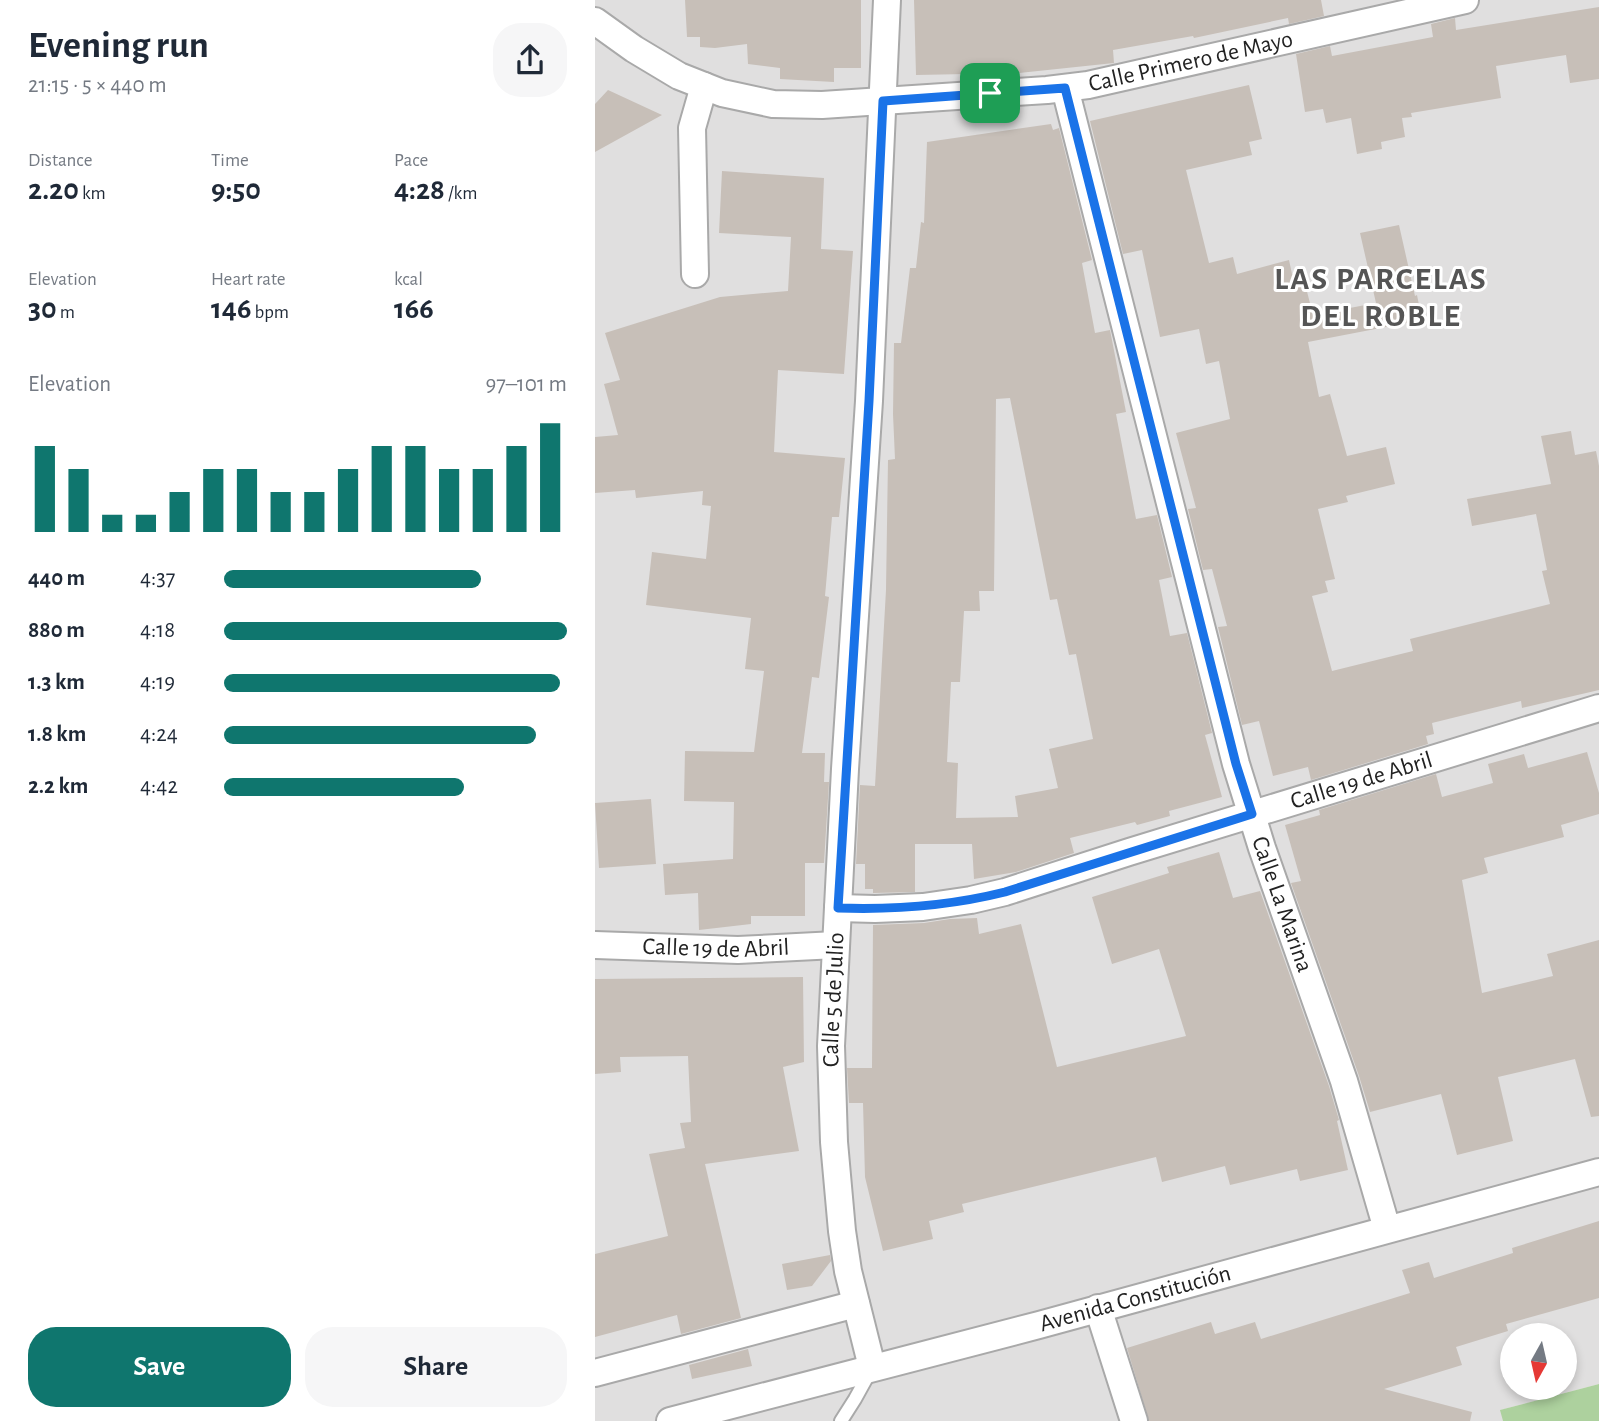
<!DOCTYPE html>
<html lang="en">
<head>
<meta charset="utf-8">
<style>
  body { margin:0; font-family:"Alegreya Sans",sans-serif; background:#f6f6f7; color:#1f2937; height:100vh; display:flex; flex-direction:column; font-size:26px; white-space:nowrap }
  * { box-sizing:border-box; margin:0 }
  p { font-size:23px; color:#747a83 }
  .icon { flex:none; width:38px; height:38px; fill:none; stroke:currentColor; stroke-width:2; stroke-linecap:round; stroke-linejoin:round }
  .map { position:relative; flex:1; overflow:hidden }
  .side { display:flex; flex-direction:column; background:#fff; width:595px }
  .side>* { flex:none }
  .needle { width:46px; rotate:188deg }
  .fabs { position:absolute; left:905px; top:1323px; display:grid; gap:14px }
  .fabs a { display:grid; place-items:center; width:77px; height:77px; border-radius:50%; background:#fff; box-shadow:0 4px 10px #0003; font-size:35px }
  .pin { position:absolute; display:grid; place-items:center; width:60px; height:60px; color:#fff; margin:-30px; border-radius:14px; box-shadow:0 4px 10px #0006 }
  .round { display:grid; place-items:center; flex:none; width:74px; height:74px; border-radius:28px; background:#f6f6f7 }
  .head { display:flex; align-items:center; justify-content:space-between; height:119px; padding:0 28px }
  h1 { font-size:38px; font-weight:700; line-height:52px }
  .metrics { display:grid; grid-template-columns:repeat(3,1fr); gap:10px; height:119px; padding:7px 28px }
  .metrics div { display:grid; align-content:center }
  .metrics b { font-size:30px; font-weight:700 }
  .metrics small { font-size:19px; font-weight:400 }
  .metrics p { font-size:19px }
  .chart { height:196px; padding:14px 28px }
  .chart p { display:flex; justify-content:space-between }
  .chart svg { width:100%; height:126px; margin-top:7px; stroke:#0f766e; stroke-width:6 }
  .primary-button { display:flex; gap:14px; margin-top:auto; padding:14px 28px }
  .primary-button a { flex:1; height:80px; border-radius:28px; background:#0f766e; color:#fff; font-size:28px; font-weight:700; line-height:80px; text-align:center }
  .primary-button a+a { background:#f6f6f7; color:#1f2937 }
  ul { padding:0 28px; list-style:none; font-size:23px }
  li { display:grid; grid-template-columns:112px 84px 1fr; align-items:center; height:52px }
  li i { height:18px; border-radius:9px; background:#0f766e }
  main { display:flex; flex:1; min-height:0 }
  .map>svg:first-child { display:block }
  .residential { fill:#e0dfdf; fill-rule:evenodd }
  .forest { fill:#add19e }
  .building { fill:#c7bfb8; fill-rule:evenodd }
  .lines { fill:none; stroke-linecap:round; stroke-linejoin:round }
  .lane-casing { stroke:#a9a9a9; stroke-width:16 }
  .street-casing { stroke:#a9a9a9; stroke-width:30 }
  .lane { stroke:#fff; stroke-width:12 }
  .street { stroke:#fff; stroke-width:26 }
  .route-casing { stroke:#fff; stroke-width:14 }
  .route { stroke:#1a73e8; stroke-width:9 }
  .labels { text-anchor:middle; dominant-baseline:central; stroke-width:6; stroke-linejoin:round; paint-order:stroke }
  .street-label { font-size:24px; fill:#222; stroke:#fff }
  .district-label { font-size:32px; font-weight:bold; letter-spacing:2px; fill:#555; stroke:#fff }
</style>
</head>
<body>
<main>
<section class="side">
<div class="head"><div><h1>Evening run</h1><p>21:15 · 5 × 440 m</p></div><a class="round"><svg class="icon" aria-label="share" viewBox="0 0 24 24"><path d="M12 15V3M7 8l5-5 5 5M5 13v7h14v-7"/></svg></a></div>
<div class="metrics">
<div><p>Distance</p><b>2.20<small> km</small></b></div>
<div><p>Time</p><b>9:50</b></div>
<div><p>Pace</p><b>4:28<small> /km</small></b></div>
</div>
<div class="metrics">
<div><p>Elevation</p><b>30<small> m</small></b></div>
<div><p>Heart rate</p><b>146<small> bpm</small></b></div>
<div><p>kcal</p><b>166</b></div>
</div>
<div class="chart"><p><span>Elevation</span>97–101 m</p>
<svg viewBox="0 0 160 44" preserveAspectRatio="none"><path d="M5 44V14M15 44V22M25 44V38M35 44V38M45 44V30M55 44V22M65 44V22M75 44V30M85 44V30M95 44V22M105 44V14M115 44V14M125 44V22M135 44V22M145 44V14M155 44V6"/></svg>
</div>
<ul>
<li><b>440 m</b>4:37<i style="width:75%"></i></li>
<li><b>880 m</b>4:18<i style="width:100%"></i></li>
<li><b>1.3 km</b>4:19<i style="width:98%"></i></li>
<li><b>1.8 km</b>4:24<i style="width:91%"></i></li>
<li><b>2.2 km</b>4:42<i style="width:70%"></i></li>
</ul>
<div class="primary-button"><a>Save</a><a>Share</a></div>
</section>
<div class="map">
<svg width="1004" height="1421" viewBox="0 0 1004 1421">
  <rect width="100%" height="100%" fill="#f2efe9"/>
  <!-- residential -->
  <path class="residential" d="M0 0H1004V1384L906 1410 908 1421H0ZM917 1335H970V1388H917Z"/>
  <!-- forest -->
  <path class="forest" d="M1004 1384V1421H908L905 1410Z"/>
  <!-- building -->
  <path class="building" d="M90 0H266V68H239V82L185 79V68L153 64 152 44 120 48 105 47V37H92Z
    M319 0H726L729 16 694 24 693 18 599 38 598 36 518 50 519 63 424 73 321 75Z
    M1004 7V79L975 83 971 55 901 66 906 98 816 113 817 117 807 118 810 137 786 142 787 149 762 154 756 118 731 123 728 109 710 112 701 54 735 46 737 56 838 37 836 24 860 18 861 30Z
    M654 85 667 139 654 142 657 155 591 170 614 263 638 257 642 274 694 260 697 274 707 272 718 315 781 303 765 233 804 225 820 296 822 295 827 320 713 342 724 397 735 394 752 456 791 447 800 484 751 496 753 502 723 509 740 579 730 581 733 592 717 596 737 671 818 651 815 639 955 604 947 571 952 570 941 514 877 526 872 499 956 484 946 436 976 431 980 455 1001 451 1004 466V690L927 708 926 701 837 723 839 734 831 736 833 744 716 780 713 767 678 776 664 721 647 725 623 627 632 626 617 569 608 570 593 509 601 508 581 433 635 419 624 361 611 364 604 329 565 337 547 250 528 254 495 121Z
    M13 90 67 115 0 152V104Z
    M456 124 458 130 464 128 497 260 487 263 500 333 515 330 531 412 521 414 541 519 562 515 577 577 564 580 575 636 592 633 617 733 610 735 627 797 574 811 575 816 542 825 540 822 475 838 479 853 421 872 379 879 377 844H320V892L278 893V889H270V864H261L265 785 280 786 291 590 293 460 300 459 298 414 299 343H306L315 268H321L326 222 329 223 332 142ZM415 398 455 600 462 599 474 655 481 654 498 739 454 749 463 788 420 796 423 817 361 818 363 763 352 762 356 682H365L369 611H385L384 591H399L401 399Z
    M127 171 229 178 226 249 258 251 249 374 183 370 179 452 250 458 244 517H237L230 596 234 597 224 678 217 677 207 753H230L229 782H234L229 863H210V916H156V924L104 930 103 893 70 895 68 864 138 859 139 802 89 801 90 751 159 752 169 671 150 669 156 618 51 605 57 552 111 559 116 506 107 505 108 491 41 498 40 490 0 493V437L23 435 9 384 25 380 10 333 125 297 193 291 196 237 124 233Z
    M992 752 1004 793V814L966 825 969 837 889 858 893 873 867 880 887 993 958 976 952 954 1004 940V1116L996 1117 980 1059 903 1077 918 1141 862 1155 846 1094 775 1112 764 1076 696 883 706 881 690 825 725 815 724 810 841 774 847 797 898 783 893 764 929 754 933 768Z
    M56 799 61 864 4 868 0 803Z
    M624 852 638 898 665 891 734 1086 744 1120 742 1121 753 1170 705 1181 702 1169 635 1185 630 1166 567 1182 561 1157 367 1204 369 1212 334 1221 338 1239 288 1251 270 1177 268 1103H254L252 1068H277L278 925 329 923 355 919 382 918 384 934 426 924 462 1067 591 1036 564 949 517 964 497 897 574 873 572 867Z
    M208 977 209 1062 188 1067 204 1151 110 1164 146 1318 86 1334 82 1315 0 1337V1254L73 1236 54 1154 90 1148 85 1123 96 1122 93 1056 25 1057 26 1072 0 1074V979Z
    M1004 1221V1298L911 1324 913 1331 861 1347 867 1365 789 1389 877 1412 875 1421H554L532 1348 616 1322 620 1334 660 1322 666 1339 815 1293 807 1270 834 1262 839 1278 918 1253 917 1248Z
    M235 1255 236 1261 217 1286 192 1290 187 1264Z
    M153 1349 157 1366 97 1379 94 1365Z"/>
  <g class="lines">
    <!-- lane casing -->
    <g class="lane-casing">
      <path id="lane" d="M246 1421 260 1399 276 1370"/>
    </g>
    <!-- street casing -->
    <g class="street-casing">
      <g id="street">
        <path id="s1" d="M0 21 39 49 84 76 127 93 178 104 227 105 452 90 493 85 870 0"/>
        <path id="s2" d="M470 88 641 764 667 848 749 1081 792 1229"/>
        <path d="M100 274 97 128 109 86"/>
        <path id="s3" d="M243 908 280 909 328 907 376 900 410 892 534 852 1004 708"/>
        <path id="s4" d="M0 945 143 950 241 945"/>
        <path d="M503 1308 539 1421"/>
        <path id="s5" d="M277 1367 253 1271 247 1231 239 1142 236 1046 250 769 274 401 292 0"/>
        <path d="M0 1373 261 1304"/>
        <path id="s6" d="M75 1421 444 1325 1004 1172"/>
      </g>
    </g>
    <!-- lane -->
    <use href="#lane" class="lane"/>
    <!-- street -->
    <use href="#street" class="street"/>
  </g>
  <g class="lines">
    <!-- route casing -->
    <g class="route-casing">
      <path id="route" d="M470 88 641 764 657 814 410 892C354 906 300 910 243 908L274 401 288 101Z"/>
    </g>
    <!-- route -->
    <use href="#route" class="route"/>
  </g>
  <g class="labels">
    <!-- street labels -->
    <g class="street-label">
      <text stroke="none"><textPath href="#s1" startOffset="620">Calle Primero de Mayo</textPath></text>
      <text stroke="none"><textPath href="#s3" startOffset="542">Calle 19 de Abril</textPath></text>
      <text stroke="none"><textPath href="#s2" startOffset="845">Calle La Marina</textPath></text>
      <text stroke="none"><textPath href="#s4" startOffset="121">Calle 19 de Abril</textPath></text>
      <text stroke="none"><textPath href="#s5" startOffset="371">Calle 5 de Julio</textPath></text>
      <text stroke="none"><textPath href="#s6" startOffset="481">Avenida Constitución</textPath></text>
    </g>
    <!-- district labels -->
    <g class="district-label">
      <text x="786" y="279">LAS PARCELAS<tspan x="786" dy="37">DEL ROBLE</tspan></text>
    </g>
  </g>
</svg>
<div class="fabs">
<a><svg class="needle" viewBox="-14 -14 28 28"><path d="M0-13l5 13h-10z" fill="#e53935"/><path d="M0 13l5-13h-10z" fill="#747a83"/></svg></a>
</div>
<div class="pin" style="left:395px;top:93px;background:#1e9e55"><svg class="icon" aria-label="arrive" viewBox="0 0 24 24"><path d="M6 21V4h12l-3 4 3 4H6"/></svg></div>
</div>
</main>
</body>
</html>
